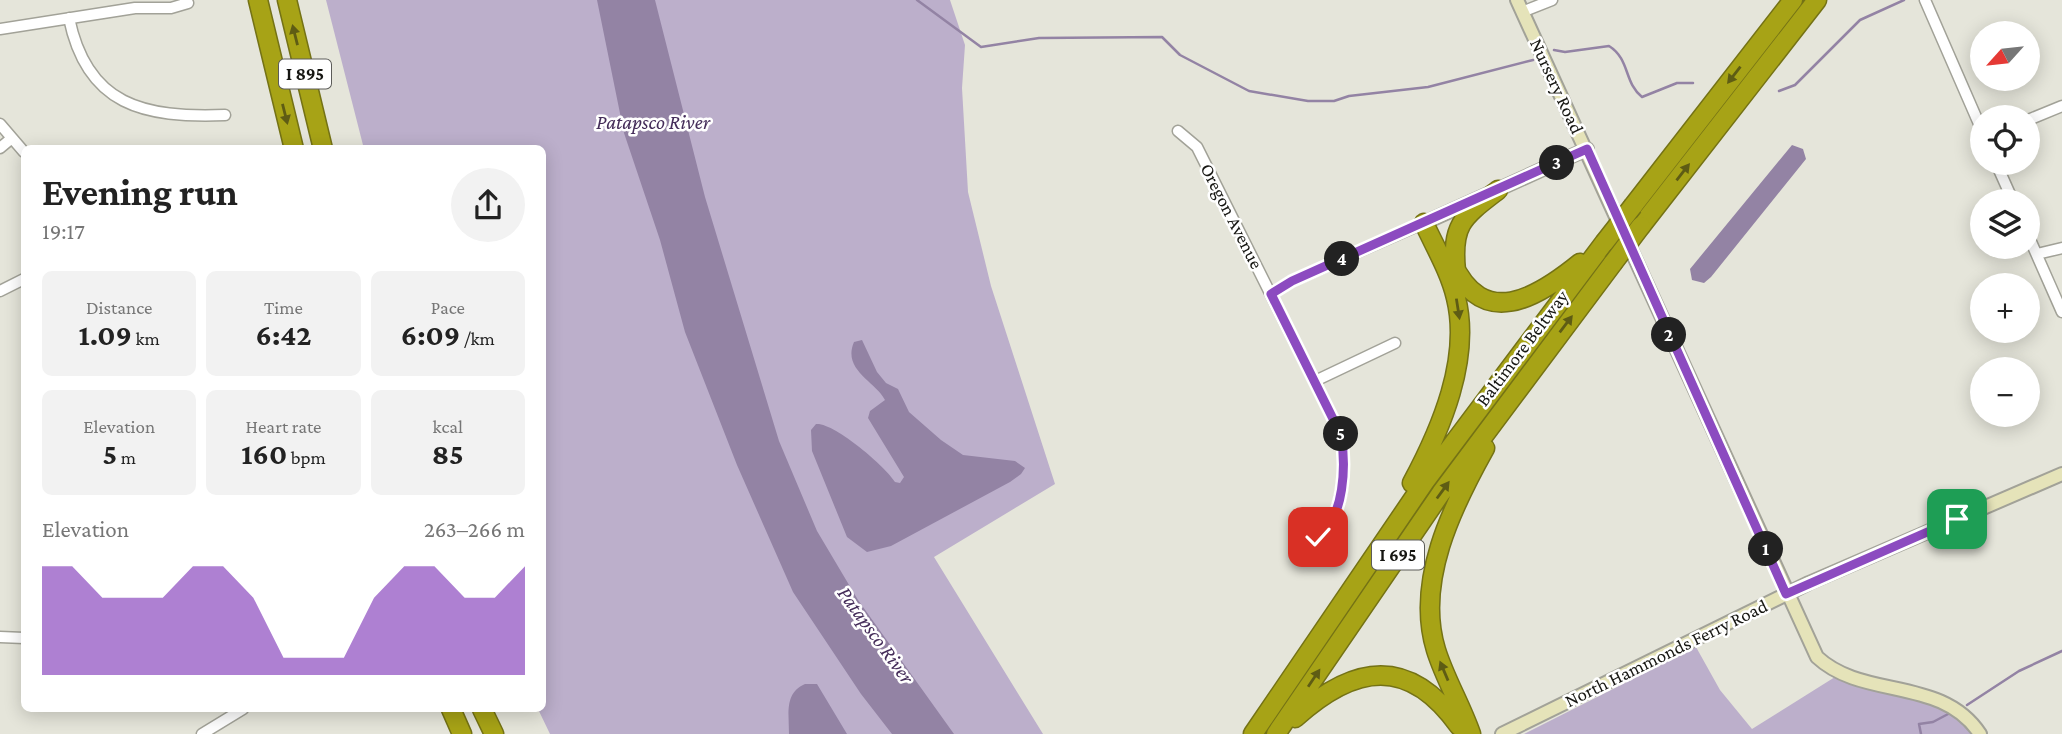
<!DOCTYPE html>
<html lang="en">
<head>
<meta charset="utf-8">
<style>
  body { margin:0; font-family:"Crimson Pro",serif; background:#f2f2f2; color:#222; height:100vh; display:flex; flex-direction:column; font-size:26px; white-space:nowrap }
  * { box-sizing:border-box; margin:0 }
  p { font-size:23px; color:#767676 }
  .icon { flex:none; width:38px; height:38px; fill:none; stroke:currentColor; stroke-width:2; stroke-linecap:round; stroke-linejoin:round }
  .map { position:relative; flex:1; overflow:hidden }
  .drawer { position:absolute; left:21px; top:145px; width:525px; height:567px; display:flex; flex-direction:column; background:#fff; border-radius:10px; box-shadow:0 4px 18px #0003 }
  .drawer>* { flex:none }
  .needle { width:46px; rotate:243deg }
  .tools { position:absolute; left:1970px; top:21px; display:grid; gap:14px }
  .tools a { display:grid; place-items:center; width:70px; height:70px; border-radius:50%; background:#fff; box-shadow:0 4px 18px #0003; font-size:35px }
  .pin { position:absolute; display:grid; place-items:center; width:60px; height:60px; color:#fff; margin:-30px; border-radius:14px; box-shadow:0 4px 10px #0006 }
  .km { position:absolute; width:35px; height:35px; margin:-18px; border-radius:50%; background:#222; color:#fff; font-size:19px; line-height:35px; text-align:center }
  .round { display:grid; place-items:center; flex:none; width:74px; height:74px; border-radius:37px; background:#f2f2f2 }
  .head { display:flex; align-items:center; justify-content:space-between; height:119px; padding:0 21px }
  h1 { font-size:38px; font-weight:700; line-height:52px }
  .stats { display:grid; grid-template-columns:repeat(3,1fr); gap:10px; height:119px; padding:7px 21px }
  .stats div { display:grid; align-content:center; border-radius:10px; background:#f2f2f2; text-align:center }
  .stats b { font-size:30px; font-weight:700 }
  .stats small { font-size:19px; font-weight:400 }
  .stats p { font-size:19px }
  .chart { height:196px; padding:14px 21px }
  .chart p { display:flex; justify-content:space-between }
  .chart svg { width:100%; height:126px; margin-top:7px; fill:#8c4bc0; opacity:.7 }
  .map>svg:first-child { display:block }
  .green { fill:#bcafcb }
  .water { fill:#9383a4 }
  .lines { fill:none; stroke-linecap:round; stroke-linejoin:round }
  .stream { stroke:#9383a4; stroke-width:2.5 }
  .street-casing { stroke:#a2a298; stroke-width:13 }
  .secondary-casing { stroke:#a2a298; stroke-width:16 }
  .highway-casing { stroke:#747215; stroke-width:21 }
  .street { stroke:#fff; stroke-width:10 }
  .secondary { stroke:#e5e3b9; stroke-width:12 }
  .highway { stroke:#a7a316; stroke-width:18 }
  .highway-bridge-casing { stroke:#747215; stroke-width:21; stroke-linecap:butt }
  .highway-bridge { stroke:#a7a316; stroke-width:18 }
  .oneway { fill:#5e5c14 }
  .route-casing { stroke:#fff; stroke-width:14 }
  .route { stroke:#8c4bc0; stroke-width:9 }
  .labels { text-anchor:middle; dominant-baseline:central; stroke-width:5; stroke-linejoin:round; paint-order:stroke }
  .shield { fill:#fff; stroke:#5c5c59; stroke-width:2 }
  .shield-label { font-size:18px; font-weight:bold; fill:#161612 }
  .street-label { font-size:19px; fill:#161612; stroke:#fff }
  .water-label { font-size:21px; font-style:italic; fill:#442c59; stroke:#fff }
</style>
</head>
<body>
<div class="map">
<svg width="2062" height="734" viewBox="0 0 2062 734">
  <rect width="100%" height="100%" fill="#e5e5da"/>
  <!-- green -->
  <path class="green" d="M326 0H950L965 45 962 88 968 192 991 286 1055 484 934 557 1043 734H550L538 709H542V149H364Z
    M1696 647 1720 690 1752 729 1835 677C1882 690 1941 694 1973 734H1524Z"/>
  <!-- water -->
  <path class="water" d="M597 0H655L705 197 779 441 817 531 858 600 954 734H892L861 694 793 592 737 465 685 332 660 240 624 133Z
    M1792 145 1803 149 1806 159 1711 277 1704 283 1692 280 1690 269Z
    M862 340 877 372 886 383 898 389 909 412 941 440 963 455 1015 461 1025 468 1021 474 1010 482 891 546 867 552 847 537 812 451 811 430 816 424C834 422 886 467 895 482L900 483 904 477 868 418 870 411 885 400C875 381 842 370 854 342Z
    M805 684H817L847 734H789C789 714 784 693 805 684Z"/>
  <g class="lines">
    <!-- stream -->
    <path class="stream" d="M917 0 981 47 1039 38 1162 37 1180 55 1249 91 1308 101H1334L1349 96 1428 87 1533 60
      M1554 50 1565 52 1609 46C1630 59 1624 83 1642 97L1677 83H1693
      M1779 91 1795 85 1860 20 1904 0
      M1967 705 2019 671 2062 651
      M1921 734 1919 724 1933 722 1950 713"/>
    <!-- street casing -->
    <g class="street-casing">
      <path id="street" d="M1925 0 1983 133
        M1522 12 1552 0
        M69 18C87 106 144 118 225 115
        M0 29 135 8H171L188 3
        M2028 120 2062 106
        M0 124 24 152
        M1178 131 1197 147 1341 435C1346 465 1345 517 1318 537
        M0 148 12 138
        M1996 163 2013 201
        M2028 235 2062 312
        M2037 254 2062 248
        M0 291 24 279
        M1271 294 1292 281 1424 223
        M1315 381 1395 343
        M0 637 24 638
        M202 734 243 709"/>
    </g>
    <!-- secondary casing -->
    <g class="secondary-casing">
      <path id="secondary" d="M1517 0 1817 657C1863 700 1942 676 1980 734
        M1424 223 1587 149
        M1502 734 1809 583 2062 474"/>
    </g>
    <!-- highway casing -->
    <g class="highway-casing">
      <path id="highway" d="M258 0 294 149
        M287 0 323 149
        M1633 206 1793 0
        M1641 226 1817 0
        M1452 262C1483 331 1537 298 1580 263
        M1456 271C1451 224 1463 217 1498 190
        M1412 483C1441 429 1471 359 1456 298 1450 272 1435 247 1424 223
        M451 709 462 734
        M482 709 494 734
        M1295 718C1355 664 1409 656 1459 726
        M1253 734 1426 480 1604 243
        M1276 734 1441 493 1613 263
        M1471 734C1461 705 1445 679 1436 650 1415 582 1452 507 1485 448"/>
    </g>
    <!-- street -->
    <use href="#street" class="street"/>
    <!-- secondary -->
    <use href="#secondary" class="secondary"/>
    <!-- highway -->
    <use href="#highway" class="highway"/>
    <!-- highway-bridge casing -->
    <g class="highway-bridge-casing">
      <path id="highway-bridge" d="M1604 243 1633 206
        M1613 263 1641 226"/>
    </g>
    <!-- highway-bridge -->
    <use href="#highway-bridge" class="highway-bridge"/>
  </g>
  <!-- one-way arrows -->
  <defs><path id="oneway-solid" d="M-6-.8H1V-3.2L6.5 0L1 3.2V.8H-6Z" transform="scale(1.75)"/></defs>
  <g class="oneway">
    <use href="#oneway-solid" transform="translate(295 35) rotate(-104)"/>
    <use href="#oneway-solid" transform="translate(1734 75) rotate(128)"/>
    <use href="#oneway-solid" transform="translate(285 114) rotate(76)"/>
    <use href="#oneway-solid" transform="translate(1683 172) rotate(-52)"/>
    <use href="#oneway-solid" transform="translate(1458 309) rotate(81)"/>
    <use href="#oneway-solid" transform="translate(1566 324) rotate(-53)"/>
    <use href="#oneway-solid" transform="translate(1443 490) rotate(-54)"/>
    <use href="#oneway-solid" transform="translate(1444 671) rotate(-113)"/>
    <use href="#oneway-solid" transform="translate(1314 678) rotate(-56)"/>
  </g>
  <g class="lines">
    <!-- route casing -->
    <g class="route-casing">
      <path id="route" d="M1318 537C1345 517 1346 465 1341 435L1271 294 1292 281 1587 149 1786 594 1957 519"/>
    </g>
    <!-- route -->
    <use href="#route" class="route"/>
  </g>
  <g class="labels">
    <!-- shield labels -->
    <g class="shield">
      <rect x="279" y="59.5" width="52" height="29" rx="5"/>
      <rect x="1372" y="540.5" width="52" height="29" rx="5"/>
    </g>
    <g class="shield-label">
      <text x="305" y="74">I 895</text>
      <text x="1398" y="555">I 695</text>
    </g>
    <!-- street labels -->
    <g class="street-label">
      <text transform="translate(1557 86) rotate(65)">Nursery Road</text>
      <text transform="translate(1232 216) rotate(63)">Oregon Avenue</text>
      <text transform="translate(1522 348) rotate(-53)">Baltimore Beltway</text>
      <text transform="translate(1666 653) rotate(-26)">North Hammonds Ferry Road</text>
    </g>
    <!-- water labels -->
    <g class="water-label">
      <text x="653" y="122">Patapsco River</text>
      <text transform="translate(876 635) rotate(54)">Patapsco River</text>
    </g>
  </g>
</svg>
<div class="tools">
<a><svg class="needle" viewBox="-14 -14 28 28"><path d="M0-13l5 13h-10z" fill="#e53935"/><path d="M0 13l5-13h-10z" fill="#767676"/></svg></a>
<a><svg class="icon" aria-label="locate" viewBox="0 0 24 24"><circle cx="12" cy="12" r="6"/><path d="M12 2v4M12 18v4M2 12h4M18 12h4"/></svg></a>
<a><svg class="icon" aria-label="layers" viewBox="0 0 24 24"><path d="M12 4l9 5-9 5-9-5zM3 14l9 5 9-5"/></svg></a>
<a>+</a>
<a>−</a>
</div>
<div class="pin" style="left:1957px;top:519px;background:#1e9e55"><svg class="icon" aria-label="arrive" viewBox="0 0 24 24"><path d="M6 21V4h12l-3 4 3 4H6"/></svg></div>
<div class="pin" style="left:1318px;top:537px;background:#d93025"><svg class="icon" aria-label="check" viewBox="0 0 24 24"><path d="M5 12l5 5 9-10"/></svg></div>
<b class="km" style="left:1766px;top:549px">1</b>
<b class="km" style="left:1669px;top:335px">2</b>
<b class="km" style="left:1557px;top:163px">3</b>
<b class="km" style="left:1342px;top:259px">4</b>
<b class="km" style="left:1341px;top:434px">5</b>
<section class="drawer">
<div class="head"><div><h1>Evening run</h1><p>19:17</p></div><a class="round"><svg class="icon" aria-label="share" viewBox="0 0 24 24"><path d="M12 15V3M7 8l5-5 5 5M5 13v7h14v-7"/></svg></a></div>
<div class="stats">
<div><p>Distance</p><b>1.09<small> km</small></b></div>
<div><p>Time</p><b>6:42</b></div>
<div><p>Pace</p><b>6:09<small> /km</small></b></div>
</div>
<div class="stats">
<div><p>Elevation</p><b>5<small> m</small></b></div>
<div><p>Heart rate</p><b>160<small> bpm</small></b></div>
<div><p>kcal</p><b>85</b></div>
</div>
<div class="chart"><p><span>Elevation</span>263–266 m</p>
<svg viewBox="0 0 160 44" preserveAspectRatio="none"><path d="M0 44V6L10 6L20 17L30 17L40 17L50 6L60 6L70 17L80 38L90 38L100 38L110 17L120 6L130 6L140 17L150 17L160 6V44z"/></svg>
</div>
</section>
</div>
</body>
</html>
